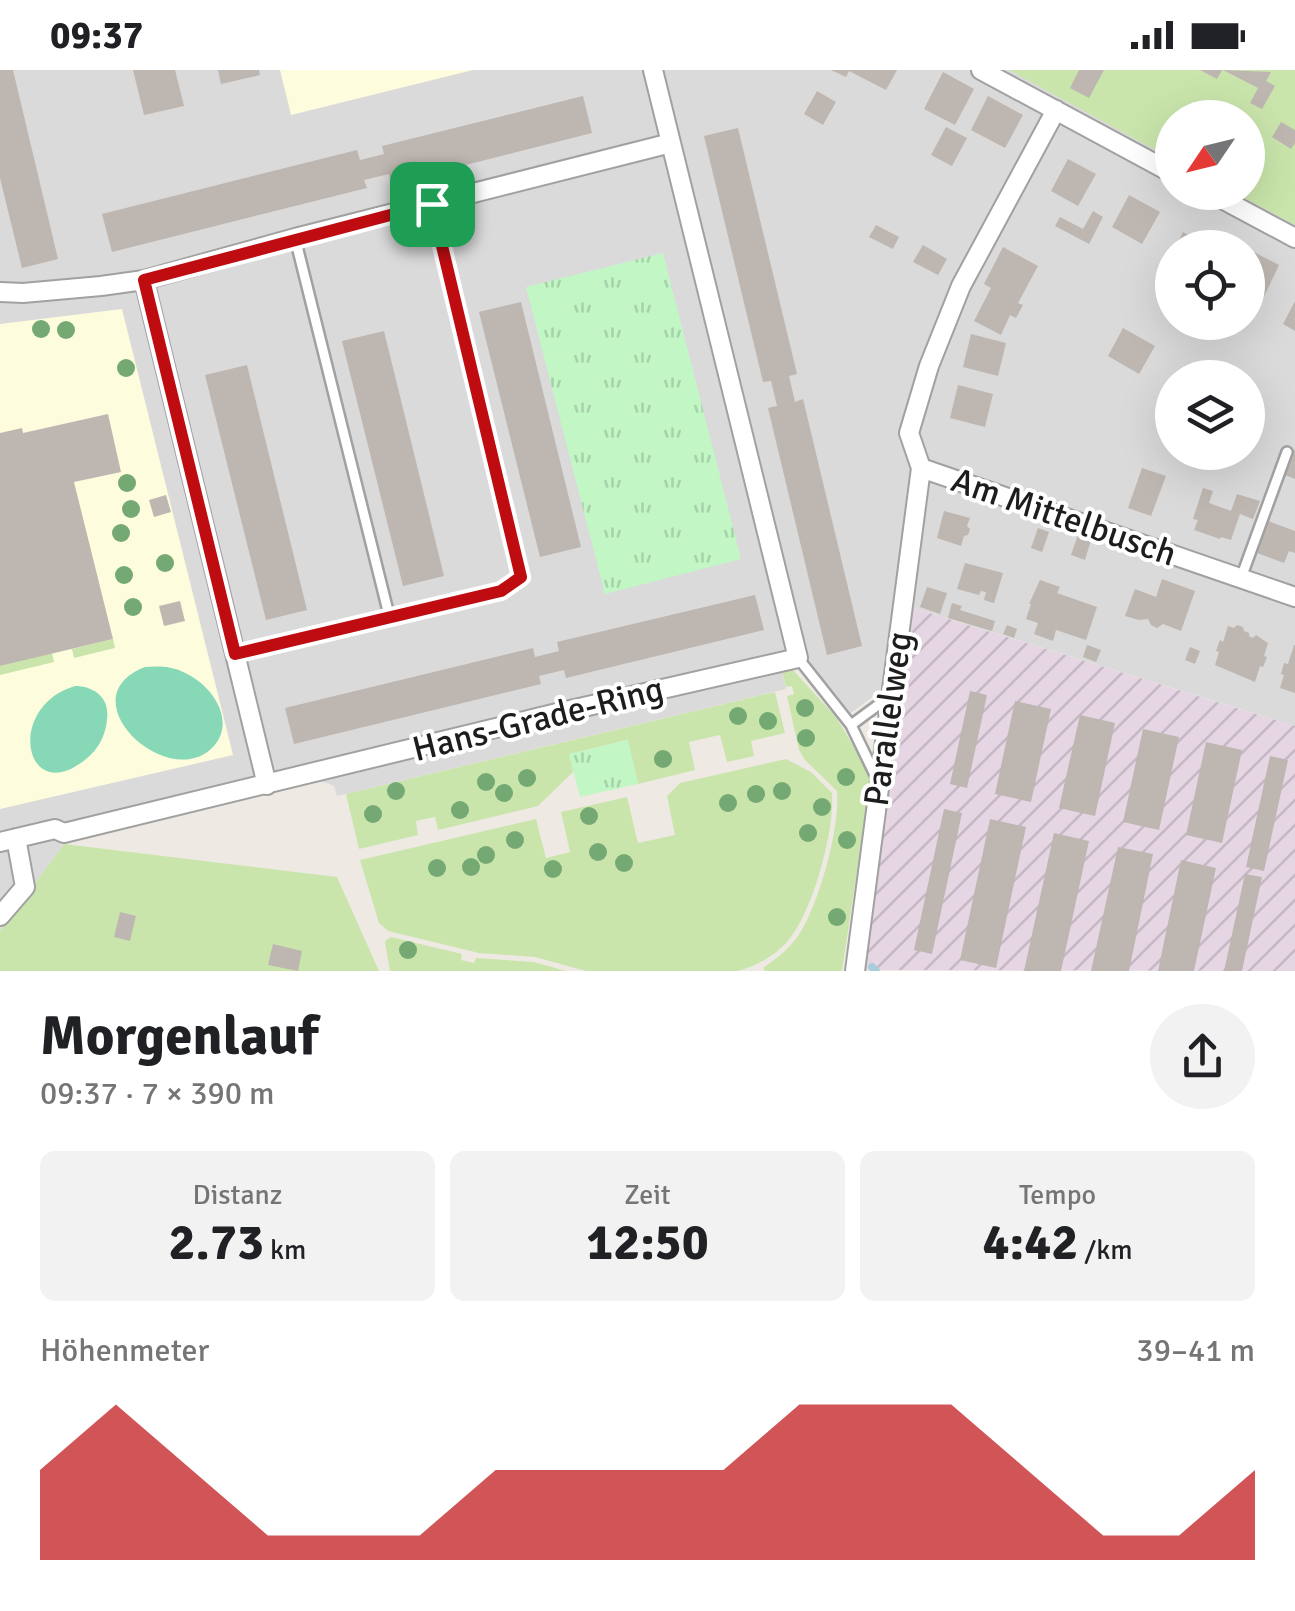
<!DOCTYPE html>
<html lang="de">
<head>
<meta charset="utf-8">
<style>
  body { margin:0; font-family:Signika,sans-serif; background:#f2f2f2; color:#202124; height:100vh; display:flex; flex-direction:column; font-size:38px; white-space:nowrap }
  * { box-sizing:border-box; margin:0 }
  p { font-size:32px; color:#757577 }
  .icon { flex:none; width:55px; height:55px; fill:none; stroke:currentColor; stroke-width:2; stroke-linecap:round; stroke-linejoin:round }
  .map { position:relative; height:901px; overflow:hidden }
  .side { display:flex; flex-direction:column; background:#fff; flex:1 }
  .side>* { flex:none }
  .needle { width:65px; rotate:235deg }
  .buttons { position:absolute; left:1155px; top:30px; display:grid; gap:20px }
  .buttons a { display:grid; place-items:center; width:110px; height:110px; border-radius:50%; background:#fff; box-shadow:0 10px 40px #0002; font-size:50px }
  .pin { position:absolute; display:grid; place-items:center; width:85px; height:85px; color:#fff; margin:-42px; border-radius:20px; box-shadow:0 5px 15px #0006 }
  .round { display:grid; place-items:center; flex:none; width:105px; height:105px; border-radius:52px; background:#f2f2f2 }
  .head { display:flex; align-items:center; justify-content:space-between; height:170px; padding:0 40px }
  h1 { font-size:55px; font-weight:700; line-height:75px }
  .metrics { display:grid; grid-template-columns:repeat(3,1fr); gap:15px; height:170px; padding:10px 40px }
  .metrics div { display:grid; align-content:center; border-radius:15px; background:#f2f2f2; text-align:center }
  .metrics b { font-size:50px; font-weight:700 }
  .metrics small { font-size:28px; font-weight:400 }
  .metrics p { font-size:28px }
  .chart { height:280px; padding:20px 40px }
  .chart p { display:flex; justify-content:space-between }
  .chart svg { width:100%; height:180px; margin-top:10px; fill:#be0c11; opacity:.7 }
  .status { display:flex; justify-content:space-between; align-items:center; height:70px; padding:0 50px; background:#fff; direction:ltr }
  .status svg { height:28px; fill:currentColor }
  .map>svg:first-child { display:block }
  .residential { fill:#dbdada; fill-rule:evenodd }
  .industrial { fill:url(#industrial-furrows) }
  .education { fill:#fdfcdd }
  .grass { fill:#cae5ac }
  .park { fill:url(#park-tufts) }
  .pitch { fill:#86d8b6 }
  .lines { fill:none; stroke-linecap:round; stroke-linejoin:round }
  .stream { stroke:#a6cfd9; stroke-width:8 }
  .building { fill:#beb6b0 }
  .lane-casing { stroke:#a1a1a1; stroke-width:14 }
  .street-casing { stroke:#a1a1a1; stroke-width:22 }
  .lane { stroke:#fff; stroke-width:9 }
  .street { stroke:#fff; stroke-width:18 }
  .tree { fill:#75a973 }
  .route-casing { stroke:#fff; stroke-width:20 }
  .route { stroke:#be0c11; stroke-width:12 }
  .labels { text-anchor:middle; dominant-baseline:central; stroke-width:8; stroke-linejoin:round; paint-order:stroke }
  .street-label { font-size:35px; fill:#1d1d1d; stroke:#fff }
</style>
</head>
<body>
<div class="status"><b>09:37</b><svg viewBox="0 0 49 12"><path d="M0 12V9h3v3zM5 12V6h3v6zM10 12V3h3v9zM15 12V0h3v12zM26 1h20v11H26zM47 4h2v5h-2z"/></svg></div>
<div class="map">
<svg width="1295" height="901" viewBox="0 0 1295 901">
  <defs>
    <pattern id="industrial-furrows" width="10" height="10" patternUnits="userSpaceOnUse" patternTransform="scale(2.5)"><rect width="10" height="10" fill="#e6d6e4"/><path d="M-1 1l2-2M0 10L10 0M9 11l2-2" fill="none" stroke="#c5b7c3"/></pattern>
    <pattern id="park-tufts" width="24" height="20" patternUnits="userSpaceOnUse" patternTransform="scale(2.5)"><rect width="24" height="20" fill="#c2f6c5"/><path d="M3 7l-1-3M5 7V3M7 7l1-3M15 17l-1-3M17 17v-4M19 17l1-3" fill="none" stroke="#a6d2a9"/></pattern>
  </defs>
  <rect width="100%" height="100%" fill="#eeeae3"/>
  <!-- residential -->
  <path class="residential" d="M0 0H1295V656L911 537 901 605 851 643 823 614 807 594 782 601 786 619 337 726 334 716 318 710 64 774 0 861ZM1172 48H1248V122H1172ZM1172 178H1248V252H1172ZM1172 308H1248V382H1172Z"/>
  <!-- industrial -->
  <path class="industrial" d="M910 537 1295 656V901L862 900Z"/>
  <!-- education -->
  <path class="education" d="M280 0H473L291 45Z
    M122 239 233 685 0 739V254Z"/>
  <!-- grass -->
  <path class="grass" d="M1009 0H1295V155L1235 123 1248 122V48H1172V89Z
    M113 569 115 578 74 588 72 579Z
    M52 583 54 592 0 605V596Z
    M791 598 836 647 871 706 842 901H765L763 898C777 888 789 879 798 866 819 835 840 758 837 721L805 690 799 680 787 626 794 624 792 616 786 617 782 601Z
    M775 622 785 663 751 671 754 686 727 692 720 665 689 672 695 700 638 714 627 670 570 684 573 702 538 736 438 760 435 747 416 751 418 765 359 779 346 724Z
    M786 689 811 702 832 723C835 761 812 846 786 873 773 887 756 896 738 901H586L535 887 479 883 388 861 379 853 360 790 536 749 546 788 570 782 561 742 627 727 638 773 675 765 667 726 680 713Z
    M64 774 337 807 379 901H0V861Z
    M391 867 462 884 461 890 474 893 476 888 534 892 566 901H390L385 873 386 870Z"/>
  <!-- park -->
  <path class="park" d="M663 183 741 489 605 524 526 217Z
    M628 670 638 714 580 727 569 684Z"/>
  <!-- pitch -->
  <path class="pitch" d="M145 597C158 596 171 596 183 602 210 613 237 649 214 676 169 725 65 628 145 597Z
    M75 616C94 616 110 628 107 649 106 665 98 680 86 689 25 739 4 637 75 616Z"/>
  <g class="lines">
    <!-- stream -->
    <path class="stream" d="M872 897 876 901"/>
  </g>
  <!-- building -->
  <path class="building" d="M0 0H13L58 189 22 198 0 108Z
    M133 0H175L184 36 144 45Z
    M218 0H259L260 5 221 14Z
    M831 0H897L886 20 849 1 846 7Z
    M1079 0H1104L1089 28 1070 18Z
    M1200 0H1222L1217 9Z
    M1223 0 1271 2 1266 11 1275 16 1262 39 1250 33 1258 18Z
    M943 2 974 19 955 55 924 39Z
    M817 21 836 32 823 55 804 44Z
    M583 26 592 63 391 114 389 104 364 110 367 118 112 182 102 144 357 80 360 90 384 84 382 76Z
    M988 26 1023 45 1005 78 971 60Z
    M1281 52 1295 60V73L1291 79 1272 67Z
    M946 57 967 68 952 96 931 85Z
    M738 58 797 304 789 306 795 332 803 329 862 576 827 585 768 338 777 336 771 311 763 312 704 66Z
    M1068 89 1096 104 1078 136 1051 121Z
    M1129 125 1160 142 1142 174 1112 157Z
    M1093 141 1103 147 1089 174 1055 156 1060 147 1083 159Z
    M876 155 899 167 893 179 869 167Z
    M1183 162 1213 178H1175Z
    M923 175 947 189 938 205 913 192Z
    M1003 177 1038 196 1018 233 1023 235 1016 248 1010 245 1001 265 974 251 991 218 984 214Z
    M1248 179 1279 195 1260 235 1248 228Z
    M1172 182V207L1162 201Z
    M1295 231V261L1283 254Z
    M521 232 581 477 540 487 479 242Z
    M1123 258 1155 276 1139 304 1108 286Z
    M384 261 444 506 403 516 342 271Z
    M971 264 1006 273 998 306 963 297Z
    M247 295 307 540 266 550 205 305Z
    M958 315 993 324 985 357 950 348Z
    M1160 339 1172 341 1170 351 1158 349Z
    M108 344 121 402 74 412 113 569 0 596V363L22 358 23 363Z
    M1295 379V409L1285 405Z
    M1142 398 1166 406 1151 446 1128 438Z
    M1203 418 1213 421 1209 433 1231 441 1237 424 1260 431 1253 449 1240 444 1231 470 1221 467 1220 469 1194 460 1198 450 1193 449Z
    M166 425 171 442 154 447 149 430Z
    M944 441 970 448 967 456 970 459 968 465 964 466 961 476 937 468Z
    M1268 451 1295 461V483L1289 481 1284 493 1257 483Z
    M1038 458 1049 462 1042 482 1031 478Z
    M1078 465 1091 470 1085 490 1071 485Z
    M965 493 1003 503 994 533 984 530 986 522 981 521 979 525 957 519Z
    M1162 509 1195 521 1181 561 1163 554 1157 558 1151 555 1148 549 1139 550 1125 546 1135 519 1156 527Z
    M1040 510 1060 517 1057 523 1097 537 1086 570 1056 560 1053 571 1034 564 1038 553 1026 549 1031 534H1029Z
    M927 517 947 523 940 544 920 537Z
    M755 525 764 560 566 608 564 600 539 606 541 614 294 674 285 638 533 578 535 587 559 581 557 572Z
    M180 531 185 551 164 556 159 536Z
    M952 533 962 536 960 540 995 551 992 561 948 548Z
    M1007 555 1017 559 1014 568 1003 564Z
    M1237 555 1243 557 1244 561 1249 563V566L1253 568 1256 565 1268 573 1264 586 1267 587 1263 597 1260 596 1255 612 1215 595 1219 582 1216 581 1220 570 1223 572 1228 556 1234 558Z
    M1087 575 1101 580 1096 592 1083 587Z
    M1294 575H1295V623L1280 618 1284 605 1281 604 1284 593 1288 594Z
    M1190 577 1200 581 1195 594 1185 590Z
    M970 621 987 625 967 718 950 714Z
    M1015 631 1051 639 1031 732 995 724Z
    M1080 645 1115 653 1095 746 1059 738Z
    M1143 659 1179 667 1159 760 1123 752Z
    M1206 672 1242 680 1222 773 1186 765Z
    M1270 686 1288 690 1264 801 1246 797Z
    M944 739 962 743 932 884 914 880Z
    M990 749 1026 757 996 898 960 890Z
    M1054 763 1089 771 1061 901H1024Z
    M1118 777 1153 784 1129 901H1091Z
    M1181 790 1216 798 1194 901H1158Z
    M1245 804 1262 807 1242 901H1224Z
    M120 842 136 846 130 871 114 867Z
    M273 874 302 881 298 901 268 895Z"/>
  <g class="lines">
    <!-- lane casing -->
    <g class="lane-casing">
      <path id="lane" d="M295 168 390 549
        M1241 508 1287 382
        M235 584 501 521 521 507 432 134
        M798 588 851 655 878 711
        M851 655 889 627"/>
    </g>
    <!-- street casing -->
    <g class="street-casing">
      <path id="street" d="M981 0 1172 103
        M1056 40 961 216 929 296 909 363 921 398 1295 527
        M1209 122 1295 168
        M144 210 267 715
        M0 222 23 223 101 216 144 210 295 168 671 73
        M0 772 55 759 64 763 553 644 798 588 653 0
        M0 846 25 817 16 768
        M855 901 921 398"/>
    </g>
    <!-- lane -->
    <use href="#lane" class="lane"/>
    <!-- street -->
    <use href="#street" class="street"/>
  </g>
  <!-- trees -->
  <g class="tree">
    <circle cx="41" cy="259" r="9"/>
    <circle cx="66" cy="260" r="9"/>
    <circle cx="126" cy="298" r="9"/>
    <circle cx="127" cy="413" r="9"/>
    <circle cx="131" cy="439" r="9"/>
    <circle cx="121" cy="463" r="9"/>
    <circle cx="165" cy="493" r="9"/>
    <circle cx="124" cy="505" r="9"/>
    <circle cx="133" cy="537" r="9"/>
    <circle cx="805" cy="638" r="9"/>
    <circle cx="738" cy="646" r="9"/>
    <circle cx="768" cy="651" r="9"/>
    <circle cx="806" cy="668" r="9"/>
    <circle cx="663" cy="689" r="9"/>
    <circle cx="846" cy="707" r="9"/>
    <circle cx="527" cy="708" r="9"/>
    <circle cx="486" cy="712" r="9"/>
    <circle cx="396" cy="721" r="9"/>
    <circle cx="782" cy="721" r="9"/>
    <circle cx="504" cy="723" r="9"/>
    <circle cx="756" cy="724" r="9"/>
    <circle cx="728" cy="733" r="9"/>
    <circle cx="822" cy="737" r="9"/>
    <circle cx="460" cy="740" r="9"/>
    <circle cx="373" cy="744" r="9"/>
    <circle cx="589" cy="746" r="9"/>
    <circle cx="808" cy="763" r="9"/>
    <circle cx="515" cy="770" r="9"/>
    <circle cx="847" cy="770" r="9"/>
    <circle cx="598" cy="782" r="9"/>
    <circle cx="486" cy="785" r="9"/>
    <circle cx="624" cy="793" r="9"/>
    <circle cx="471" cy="797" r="9"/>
    <circle cx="437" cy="798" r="9"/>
    <circle cx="553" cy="799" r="9"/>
    <circle cx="837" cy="847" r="9"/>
    <circle cx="408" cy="880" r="9"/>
  </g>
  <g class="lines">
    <!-- route casing -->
    <g class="route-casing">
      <path id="route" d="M432 134 521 507 501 521 235 584 144 210Z"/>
    </g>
    <!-- route -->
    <use href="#route" class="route"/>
  </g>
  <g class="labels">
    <!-- street labels -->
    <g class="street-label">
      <text transform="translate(1064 447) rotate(19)">Am Mittelbusch</text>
      <text transform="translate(538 649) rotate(-14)">Hans-Grade-Ring</text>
      <text transform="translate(888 649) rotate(-82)">Parallelweg</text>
    </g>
  </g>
</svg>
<div class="buttons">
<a><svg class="needle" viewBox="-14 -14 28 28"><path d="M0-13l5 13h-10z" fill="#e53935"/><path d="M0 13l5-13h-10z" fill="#757577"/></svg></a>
<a><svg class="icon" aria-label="locate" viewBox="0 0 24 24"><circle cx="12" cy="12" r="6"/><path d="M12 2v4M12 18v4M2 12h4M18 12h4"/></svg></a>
<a><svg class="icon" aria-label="layers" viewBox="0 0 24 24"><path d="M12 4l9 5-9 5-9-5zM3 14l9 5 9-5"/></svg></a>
</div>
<div class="pin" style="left:432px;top:134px;background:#1e9e55"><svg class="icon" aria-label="arrive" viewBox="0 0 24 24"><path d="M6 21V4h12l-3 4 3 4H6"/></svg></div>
</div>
<section class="side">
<div class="head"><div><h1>Morgenlauf</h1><p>09:37 · 7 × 390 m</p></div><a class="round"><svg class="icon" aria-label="share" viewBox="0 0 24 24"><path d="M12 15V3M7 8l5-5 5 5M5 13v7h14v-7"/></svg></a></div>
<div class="metrics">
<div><p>Distanz</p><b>2.73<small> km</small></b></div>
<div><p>Zeit</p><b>12:50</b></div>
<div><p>Tempo</p><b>4:42<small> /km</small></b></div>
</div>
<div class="chart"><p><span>Höhenmeter</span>39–41 m</p>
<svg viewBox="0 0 160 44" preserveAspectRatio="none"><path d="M0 44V22L10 6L20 22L30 38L40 38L50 38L60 22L70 22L80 22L90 22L100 6L110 6L120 6L130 22L140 38L150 38L160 22V44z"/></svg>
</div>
</section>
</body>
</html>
